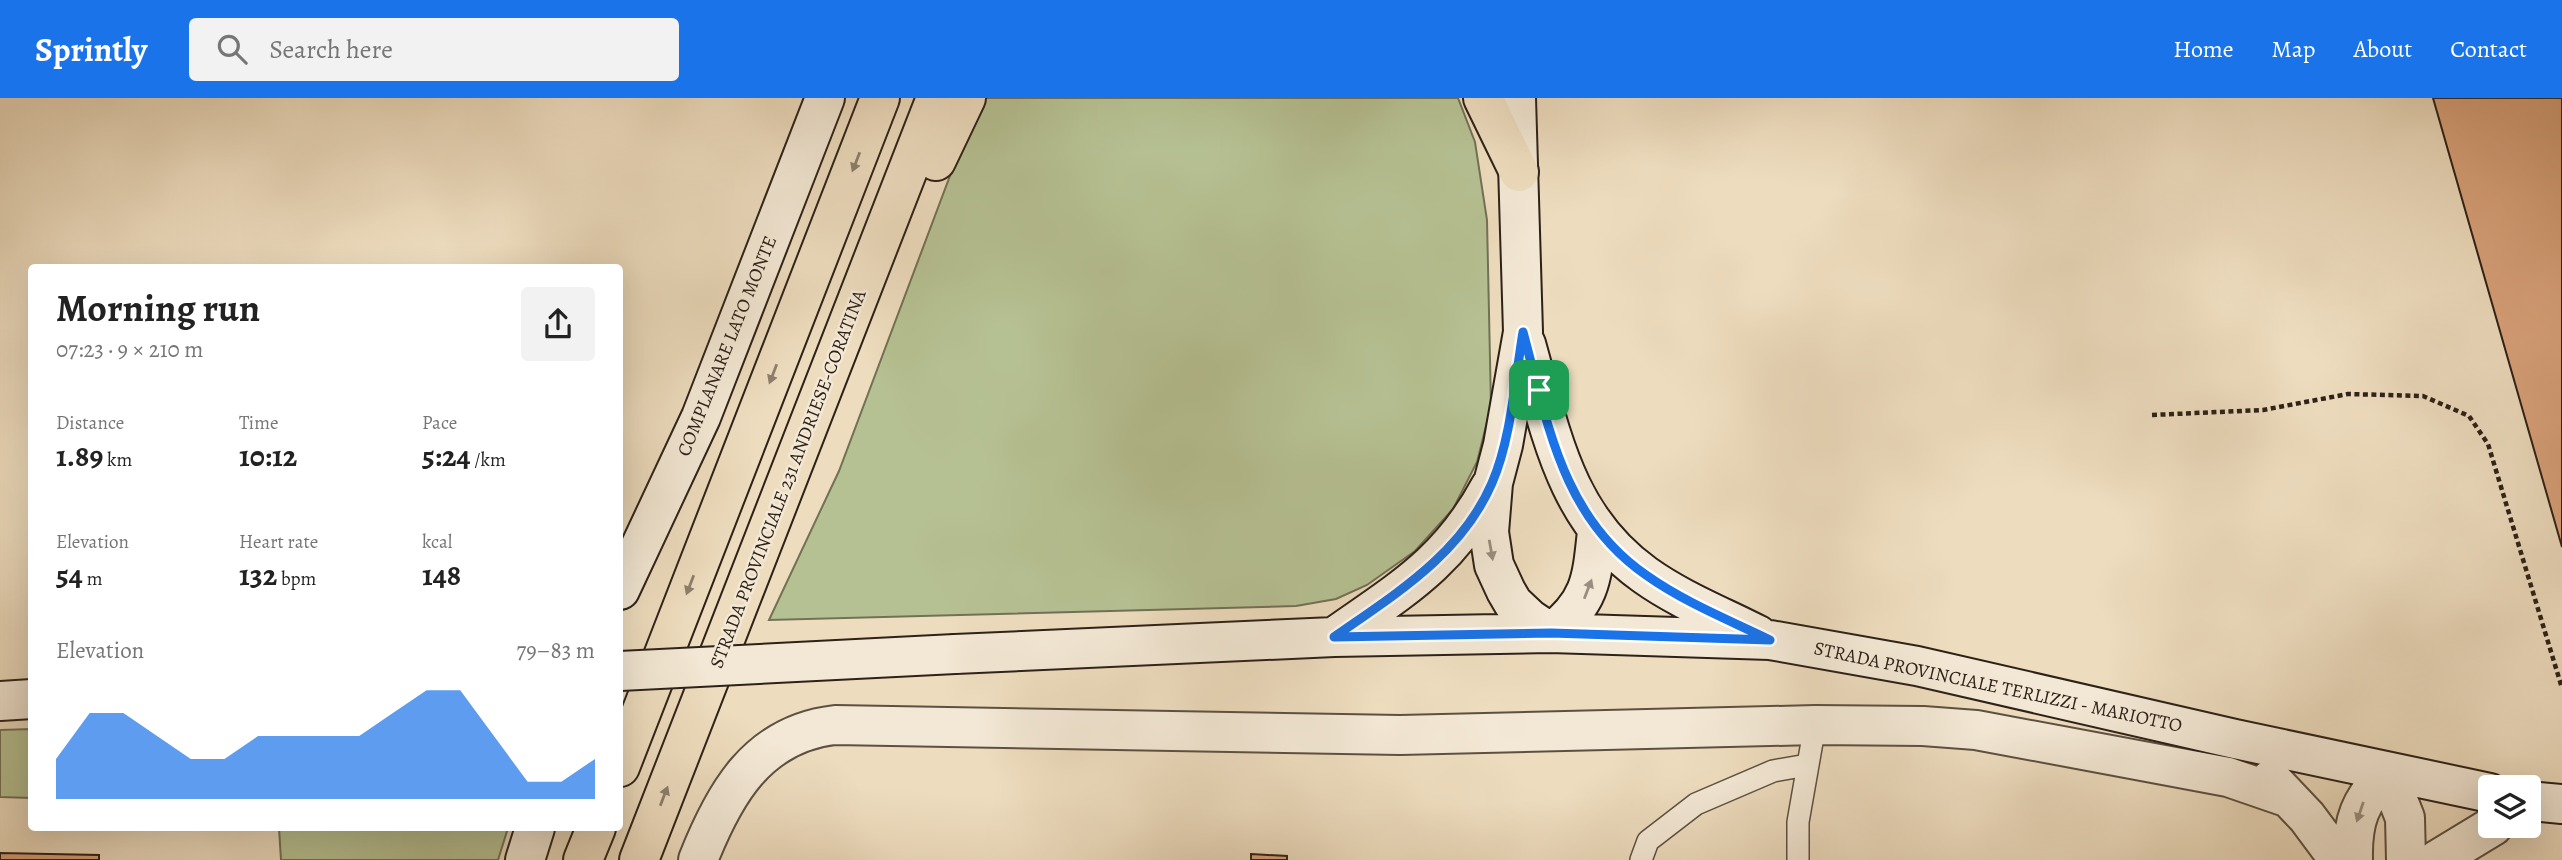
<!DOCTYPE html>
<html lang="en">
<head>
<meta charset="utf-8">
<style>
  body { margin:0; font-family:Alegreya,serif; background:#f2f2f2; color:#222; height:100vh; display:flex; flex-direction:column; font-size:26px; white-space:nowrap }
  * { box-sizing:border-box; margin:0 }
  p { font-size:23px; color:#767676 }
  .icon { flex:none; width:38px; height:38px; fill:none; stroke:currentColor; stroke-width:2; stroke-linecap:round; stroke-linejoin:round }
  .map { position:relative; flex:1; overflow:hidden }
  .details { position:absolute; left:28px; top:166px; width:595px; height:567px; display:flex; flex-direction:column; background:#fff; border-radius:7px; box-shadow:0 7px 28px #0002 }
  .details>* { flex:none }
  .controls { position:absolute; left:2478px; top:677px; display:grid; gap:14px }
  .controls a { display:grid; place-items:center; width:63px; height:63px; border-radius:7px; background:#fff; box-shadow:0 7px 28px #0002; font-size:35px }
  .pin { position:absolute; display:grid; place-items:center; width:60px; height:60px; color:#fff; margin:-30px; border-radius:14px; box-shadow:0 4px 10px #0006 }
  .round { display:grid; place-items:center; flex:none; width:74px; height:74px; border-radius:7px; background:#f2f2f2 }
  .head { display:flex; align-items:center; justify-content:space-between; height:119px; padding:0 28px }
  h1 { font-size:38px; font-weight:700; line-height:52px }
  .figures { display:grid; grid-template-columns:repeat(3,1fr); gap:10px; height:119px; padding:7px 28px }
  .figures div { display:grid; align-content:center }
  .figures b { font-size:30px; font-weight:700 }
  .figures small { font-size:19px; font-weight:400 }
  .figures p { font-size:19px }
  .chart { height:196px; padding:14px 28px }
  .chart p { display:flex; justify-content:space-between }
  .chart svg { width:100%; height:126px; margin-top:7px; fill:#1a73e8; opacity:.7 }
  header { display:flex; align-items:center; gap:42px; box-sizing:border-box; height:98px; padding:0 35px; background:#1a73e8; color:#fff }
  header strong { font-size:33px }
  nav { display:flex; gap:38px; margin-inline-start:auto; font-size:24px }
  .search { width:490px; height:63px; background:#f2f2f2; display:flex; align-items:center; gap:18px; box-sizing:border-box; padding:0 24px; border-radius:7px; color:#767676; font-size:26px }
  .map>svg:first-child { display:block }
  .green { fill:#b6c193; stroke:#727156; stroke-width:2 }
  .building { fill:#d9a27b; stroke:#2d2118; stroke-width:2 }
  .lines { fill:none; stroke-linecap:round; stroke-linejoin:round }
  .lane-casing { stroke:#5d5042; stroke-width:24 }
  .street-casing { stroke:#5d5042; stroke-width:42 }
  .secondary-casing { stroke:#2d2118; stroke-width:42 }
  .highway-casing { stroke:#2d2118; stroke-width:42 }
  .path { stroke:#2d2118; stroke-width:4.5; stroke-dasharray:5 3.5; stroke-linecap:butt }
  .lane { stroke:#f3e8d5; stroke-width:21 }
  .street { stroke:#f3e8d5; stroke-width:38 }
  .secondary { stroke:#f3e8d5; stroke-width:38 }
  .highway { stroke:#eddcbe; stroke-width:38 }
  .secondary-bridge-casing { stroke:#2d2118; stroke-width:42; stroke-linecap:butt }
  .secondary-bridge { stroke:#f3e8d5; stroke-width:38 }
  .oneway { fill:#8d7e6b }
  .oneway2 { fill:#9a8e80 }
  .route-casing { stroke:#fff; stroke-width:14 }
  .route { stroke:#1a73e8; stroke-width:9 }
  .labels { text-anchor:middle; dominant-baseline:central; stroke-width:5; stroke-linejoin:round; paint-order:stroke }
  .street-label { font-size:19px; fill:#2d2118; stroke:#f3e8d5 }
</style>
</head>
<body>
<header>
<strong>Sprintly</strong>
<div class="search"><svg class="icon" aria-label="search" viewBox="0 0 24 24"><circle cx="10" cy="10" r="6"/><path d="M15 15l6 6"/></svg>Search here</div>
<nav><a>Home</a><a>Map</a><a>About</a><a>Contact</a></nav>
</header>
<div class="map">
<svg width="2562" height="762" viewBox="0 0 2562 762">
  <rect width="100%" height="100%" fill="#eddcbe"/>
  <filter id="stains"><feTurbulence type="fractalNoise" baseFrequency=".00286" numOctaves="4"/><feColorMatrix values="0 0 0 0 .2 0 0 0 0 .09 0 0 0 0 .02 0 0 0 .5 -.17"/></filter>
  <radialGradient id="worn" r=".72"><stop offset=".6" stop-color="#630" stop-opacity="0"/><stop offset="1" stop-color="#630" stop-opacity=".3"/></radialGradient>
  <!-- green -->
  <path class="green" d="M984 0H1458L1475 44 1487 122 1491 308 1477 364 1453 411 1415 453 1367 487 1336 501 1296 508 769 522 839 373 974 14Z
    M31 631V700L0 699V632Z
    M279 730H508L498 762H281Z"/>
  <!-- building -->
  <path class="building" d="M2433 0H2562V449Z
    M0 755 99 757V762H0Z
    M1251 756 1287 758V762H1251Z"/>
  <g class="lines">
    <!-- lane casing -->
    <g class="lane-casing">
      <path id="lane" d="M1641 762 1648 743 1696 706 1773 673 1807 667
        M1798 762V724L1815 627"/>
    </g>
    <!-- street casing -->
    <g class="street-casing">
      <path id="street" d="M2271 681 2307 719 2339 762
        M698 762C724 696 757 636 835 627L1400 637 1815 627 1923 628 1976 632 2228 679 2289 700
        M2353 762C2352 722 2360 703 2387 674L2405 720 2406 762
        M2437 762 2493 728"/>
    </g>
    <!-- secondary casing -->
    <g class="secondary-casing">
      <path id="secondary" d="M1516 0 1523 234 1503 347 1493 385 1489 434 1494 467 1506 493 1513 505 1530 521 1551 535
        M1526 246C1551 335 1565 420 1645 477 1680 502 1721 518 1758 537
        M620 492 701 319 825 0
        M1551 535C1591 504 1592 481 1597 433
        M1334 539C1402 491 1449 465 1490 389
        M955 556 1334 539 1551 535 1770 542 1917 568 2235 641 2490 695
        M0 603 32 601
        M2529 703 2562 706
        M525 762 535 730"/>
    </g>
    <!-- highway casing -->
    <g class="highway-casing">
      <path id="highway" d="M1483 0 1519 74
        M936 63 966 0
        M620 669 880 0
        M583 762 596 730
        M639 762 936 0"/>
    </g>
    <!-- path -->
    <path class="path" d="M2152 317 2263 312 2348 296 2423 298 2469 318 2488 346 2562 590"/>
    <!-- lane -->
    <use href="#lane" class="lane"/>
    <!-- street -->
    <use href="#street" class="street"/>
    <!-- secondary -->
    <use href="#secondary" class="secondary"/>
    <!-- highway -->
    <use href="#highway" class="highway"/>
    <!-- secondary-bridge casing -->
    <g class="secondary-bridge-casing">
      <path id="secondary-bridge" d="M620 573 955 556"/>
    </g>
    <!-- secondary-bridge -->
    <use href="#secondary-bridge" class="secondary-bridge"/>
  </g>
  <!-- one-way arrows -->
  <defs><path id="oneway-solid" d="M-6-.8H1V-3.2L6.5 0L1 3.2V.8H-6Z" transform="scale(1.75)"/></defs>
  <g class="oneway">
    <use href="#oneway-solid" transform="translate(856 64) rotate(111)"/>
    <use href="#oneway-solid" transform="translate(773 276) rotate(111)"/>
    <use href="#oneway-solid" transform="translate(690 487) rotate(111)"/>
    <use href="#oneway-solid" transform="translate(664 698) rotate(-69)"/>
  </g>
  <g class="oneway2">
    <use href="#oneway-solid" transform="translate(1491 452) rotate(80)"/>
    <use href="#oneway-solid" transform="translate(1588 491) rotate(-69)"/>
    <use href="#oneway-solid" transform="translate(2360 714) rotate(109)"/>
  </g>
  <g class="lines">
    <!-- route casing -->
    <g class="route-casing">
      <path id="route" d="M1523 234C1548 326 1562 419 1646 477 1684 504 1729 522 1770 542L1551 535 1334 539C1395 496 1461 457 1492 385 1511 342 1515 281 1523 234Z"/>
    </g>
    <!-- route -->
    <use href="#route" class="route"/>
  </g>
  <g class="labels">
    <!-- street labels -->
    <g class="street-label">
      <text transform="translate(727 248) rotate(-68)">COMPLANARE LATO MONTE</text>
      <text transform="translate(788 381) rotate(-69)">STRADA PROVINCIALE 231 ANDRIESE-CORATINA</text>
      <text transform="translate(1998 589) rotate(12)">STRADA PROVINCIALE TERLIZZI - MARIOTTO</text>
    </g>
  </g>
  <rect width="100%" height="100%" filter="url(#stains)"/>
  <rect width="100%" height="100%" fill="url(#worn)"/>
</svg>
<div class="controls">
<a><svg class="icon" aria-label="layers" viewBox="0 0 24 24"><path d="M12 4l9 5-9 5-9-5zM3 14l9 5 9-5"/></svg></a>
</div>
<div class="pin" style="left:1539px;top:292px;background:#1e9e55"><svg class="icon" aria-label="arrive" viewBox="0 0 24 24"><path d="M6 21V4h12l-3 4 3 4H6"/></svg></div>
<section class="details">
<div class="head"><div><h1>Morning run</h1><p>07:23 · 9 × 210 m</p></div><a class="round"><svg class="icon" aria-label="share" viewBox="0 0 24 24"><path d="M12 15V3M7 8l5-5 5 5M5 13v7h14v-7"/></svg></a></div>
<div class="figures">
<div><p>Distance</p><b>1.89<small> km</small></b></div>
<div><p>Time</p><b>10:12</b></div>
<div><p>Pace</p><b>5:24<small> /km</small></b></div>
</div>
<div class="figures">
<div><p>Elevation</p><b>54<small> m</small></b></div>
<div><p>Heart rate</p><b>132<small> bpm</small></b></div>
<div><p>kcal</p><b>148</b></div>
</div>
<div class="chart"><p><span>Elevation</span>79–83 m</p>
<svg viewBox="0 0 160 44" preserveAspectRatio="none"><path d="M0 44V30L10 14L20 14L30 22L40 30L50 30L60 22L70 22L80 22L90 22L100 14L110 6L120 6L130 22L140 38L150 38L160 30V44z"/></svg>
</div>
</section>
</div>
</body>
</html>
